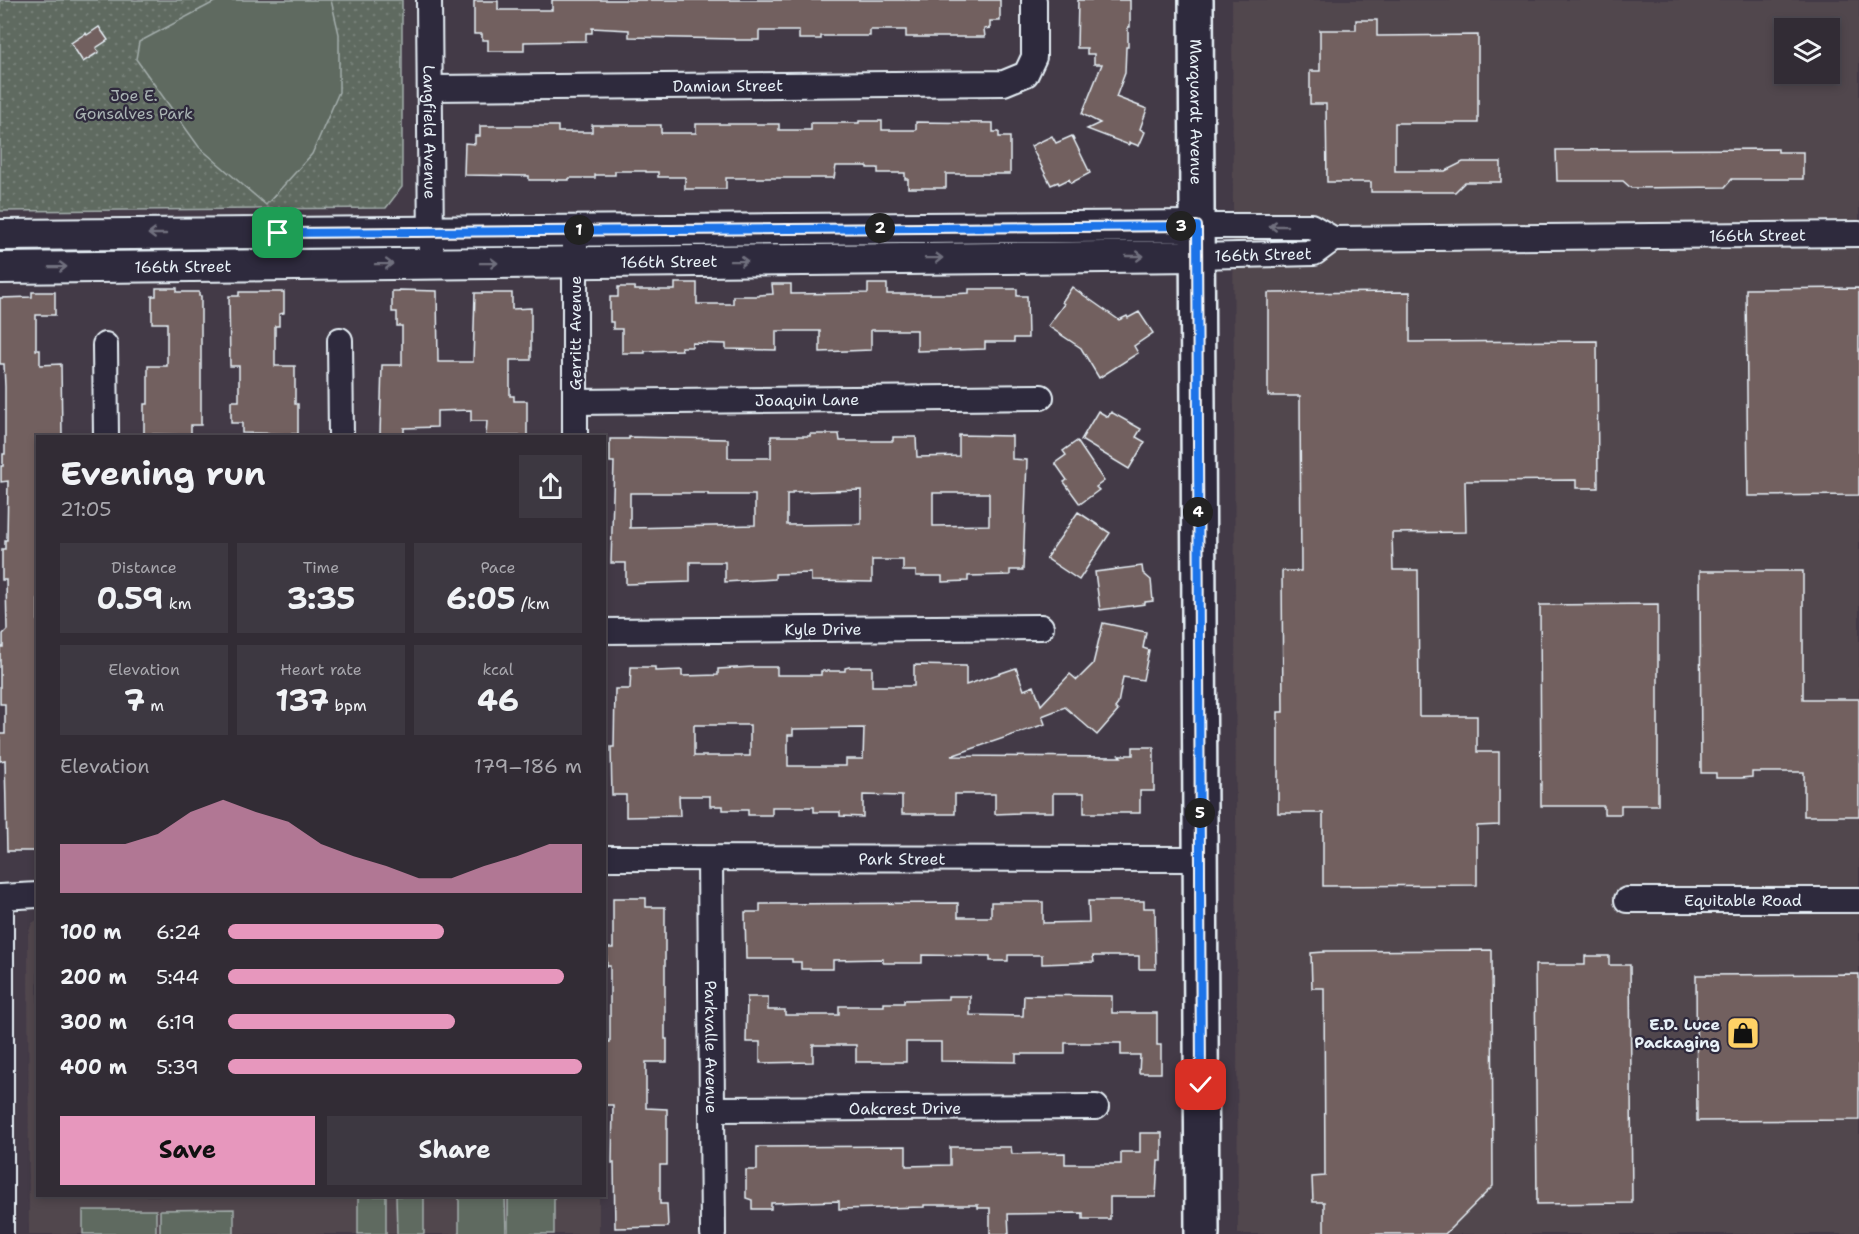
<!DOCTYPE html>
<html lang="en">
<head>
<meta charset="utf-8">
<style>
  body { margin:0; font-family:"Shantell Sans",sans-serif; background:#3d3841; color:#f1f3f6; height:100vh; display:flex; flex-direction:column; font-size:22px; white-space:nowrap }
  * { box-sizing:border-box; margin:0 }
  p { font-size:20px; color:#a8a7ad }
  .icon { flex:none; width:33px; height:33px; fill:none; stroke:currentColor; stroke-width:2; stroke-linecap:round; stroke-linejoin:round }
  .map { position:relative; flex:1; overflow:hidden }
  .panel { position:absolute; left:36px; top:435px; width:570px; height:762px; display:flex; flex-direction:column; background:#322c35; border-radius:0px; box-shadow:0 3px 9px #0003,0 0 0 2px #4d4850 }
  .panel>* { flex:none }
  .buttons { position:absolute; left:1774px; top:18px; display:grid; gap:12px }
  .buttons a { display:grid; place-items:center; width:66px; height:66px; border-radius:0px; background:#322c35; box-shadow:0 3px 9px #0003,0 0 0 2px #4d4850; font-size:30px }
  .pin { position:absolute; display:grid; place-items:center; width:51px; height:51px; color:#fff; margin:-26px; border-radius:12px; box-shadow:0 3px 9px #0006 }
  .km { position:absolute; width:30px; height:30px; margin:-15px; border-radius:50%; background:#222; color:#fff; font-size:16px; line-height:30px; text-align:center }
  .round { display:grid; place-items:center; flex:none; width:63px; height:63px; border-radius:0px; background:#3d3841 }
  .overview { display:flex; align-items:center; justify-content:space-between; height:102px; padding:0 24px }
  h1 { font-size:33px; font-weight:700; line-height:45px }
  .metrics { display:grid; grid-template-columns:repeat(3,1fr); gap:9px; height:102px; padding:6px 24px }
  .metrics div { display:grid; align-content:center; border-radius:0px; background:#3d3841; text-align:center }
  .metrics b { font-size:30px; font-weight:700 }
  .metrics small { font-size:16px; font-weight:400 }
  .metrics p { font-size:16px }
  .chart { height:168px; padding:12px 24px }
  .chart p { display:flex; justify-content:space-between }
  .chart svg { width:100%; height:108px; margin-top:6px; fill:#e797bd; opacity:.7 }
  .button { display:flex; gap:12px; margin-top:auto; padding:12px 24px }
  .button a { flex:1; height:69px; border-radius:0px; background:#e797bd; color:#111; font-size:24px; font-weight:700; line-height:69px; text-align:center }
  .button a+a { background:#3d3841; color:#f1f3f6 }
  ul { padding:0 24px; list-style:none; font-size:20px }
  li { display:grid; grid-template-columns:96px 72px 1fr; align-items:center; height:45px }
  li i { height:15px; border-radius:8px; background:#e797bd }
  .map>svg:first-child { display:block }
  .built { fill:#51464e; fill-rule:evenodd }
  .park { fill:url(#park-dots); stroke:#a4aeac; stroke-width:1.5 }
  .pitch { fill:#5f6a60; stroke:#a4aeac; stroke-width:1.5 }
  .building { fill:#72615f; stroke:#e8f1f8; stroke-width:1.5; fill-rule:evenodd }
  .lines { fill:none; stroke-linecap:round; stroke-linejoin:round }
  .minor-casing { stroke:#e8f1f8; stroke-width:28 }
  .tertiary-casing { stroke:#e8f1f8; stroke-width:34 }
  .secondary-casing { stroke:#e8f1f8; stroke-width:38 }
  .minor { stroke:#2f2a3d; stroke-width:24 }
  .tertiary { stroke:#2f2a3d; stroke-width:30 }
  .secondary { stroke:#2f2a3d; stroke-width:33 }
  .oneway { stroke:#70707e }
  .route-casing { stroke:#fff; stroke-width:12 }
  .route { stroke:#1a73e8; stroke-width:8 }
  .labels { text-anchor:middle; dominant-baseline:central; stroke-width:4.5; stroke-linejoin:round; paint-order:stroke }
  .street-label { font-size:16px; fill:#e8f1f8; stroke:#2f2a3d }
  .park-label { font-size:16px; fill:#aab4b4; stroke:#2f2a3d }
  .poi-label { font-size:16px; font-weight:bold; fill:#e8f1f8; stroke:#2f2a3d; text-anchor:end }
</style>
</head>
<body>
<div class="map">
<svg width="1859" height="1234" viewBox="0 0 1859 1234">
  <defs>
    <pattern id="park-dots" width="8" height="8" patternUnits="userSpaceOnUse" patternTransform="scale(1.5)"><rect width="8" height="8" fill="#5f6a60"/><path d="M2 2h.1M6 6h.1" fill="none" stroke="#768078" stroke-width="1.8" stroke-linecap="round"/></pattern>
  </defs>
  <rect width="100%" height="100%" fill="#433a47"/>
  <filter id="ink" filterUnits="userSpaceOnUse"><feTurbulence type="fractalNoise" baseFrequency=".0167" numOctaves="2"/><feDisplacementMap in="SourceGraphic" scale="12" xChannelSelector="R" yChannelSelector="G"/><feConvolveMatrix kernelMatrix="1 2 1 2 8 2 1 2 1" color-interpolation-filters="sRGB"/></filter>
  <g filter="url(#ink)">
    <!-- built -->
    <path class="built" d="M1232 0H1859V1234H1238ZM1785 28H1830V74H1785Z
      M37 920 38 1196H599V1234H29L28 934 32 923Z"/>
    <!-- park -->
    <path class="park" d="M0 0H402V187L386 208 0 211Z"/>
    <!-- pitch -->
    <path class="pitch" d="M218 0H331L339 34V92L312 154 266 205 199 147 136 59 139 42Z
      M358 1196H386V1234H358Z
      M396 1196H424V1234H397Z
      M459 1196H505L506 1234H459Z
      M508 1196H554V1234H508Z
      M234 1209V1234H160V1210Z
      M83 1210H156V1234H83Z"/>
    <!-- building -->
    <path class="building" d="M552 0H1000V21H990V28L984 29 985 37H906V30H870V36H821V39H799V31H759V40H735V39L629 37V30L592 28V33H586V41L524 42V51H488V40H482V34H474V1H498V10H552Z
      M1078 0H1130V27H1128V47H1126L1125 73 1116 97 1147 109 1140 129 1145 132 1139 146 1129 142V145L1087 129 1100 123 1082 114 1102 64H1094V54H1087V48H1077Z
      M1356 20H1377V36L1478 35V123H1395V171H1445L1463 162H1501V182H1465L1455 192H1371V182H1327L1326 104H1310V71H1320V30H1356Z
      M99 27 108 40 96 48 99 52 83 62 71 43 86 33 87 35Z
      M859 121H882V130H916V122L993 123V132H999V137H1010V174H946V188H908V179H905V173H878V168H867V166H836L834 178H726V189H685V177H658V172H646V171H615V175H595V178H569V180H529V176L464 175 465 143 475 144V136H480V126H558V132H592V125H661V133H696V124H779V130H811V123H859Z
      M1052 136 1056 143 1072 136 1090 173 1071 183 1069 179 1059 184 1058 182 1051 185 1031 146Z
      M1778 149V152H1803V179H1732L1725 187 1631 188 1623 181H1557L1556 150Z
      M675 283H697V304H733V296H759V295L773 294 772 284H791V294L868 293V284H887V294H950L969 293V289H1017V296H1027L1028 338H1014V342H985V349L917 351V330H871V350L820 352V331H776V350L726 349V344L692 343V347H681L682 350 645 351V353H622V329H613V322H610V297H618V287H635V290H675Z
      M1072 287 1119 320 1127 316 1128 318 1139 312 1153 333 1134 346 1138 353 1099 378 1081 348 1048 326 1064 304 1062 302Z
      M156 288H177V292H199V296H201V425H191V435L144 434V404H148V366H167V323H152V296H156Z
      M1859 288V495L1748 496 1746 289Z
      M399 290 437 291 438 362H473L475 293H512V309L531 308V360H510V396H514V401H527V436H486L487 421H471V410L437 411V427L404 428V434H380L382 365H402V326H397V312H392V291H399Z
      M32 292H55V315H36V350H40V365L61 364 62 436H38V851H7L5 760 0 761V734H5V704H0V647H3V634L7 630 6 580H2V549H5V540H7L8 481 1 482V466H3V454H5V387L4 364H0V298L32 297Z
      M239 292H284V313L279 314V326H275V366H295V404H298V434L242 433V423H231V401H239V366H230L229 296H239Z
      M1410 292V342L1597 341 1598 488H1576V480L1465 481 1466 532 1392 533 1393 570H1418L1419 716H1477V752H1499V825L1477 826V885L1323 886V813H1278V712H1283L1282 571H1301L1300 396H1268V293Z
      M1098 411 1108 417 1111 412 1141 429 1136 437 1145 442 1129 469 1081 440Z
      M810 434H839L840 441H893V437H916L917 457 959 456V435L1012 436V459L1027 460 1023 570H1010V575L968 576V581L942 582V576H916V571H903V560H872V582L811 581V573L775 574V579L725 582V562H690V582L626 584V563H611L614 462H610V439H629V437L728 439V458H771V436H810ZM861 490V524L787 525V494H792V492ZM630 493H708V495H755V525L630 528ZM933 493H989V525L933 526Z
      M1077 441 1104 481 1096 487 1099 490 1080 504 1064 482 1067 480 1055 463 1066 455 1063 451Z
      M1078 512 1110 533 1079 580 1046 558Z
      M1142 566 1143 573 1151 580 1153 601 1145 602V604L1100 610 1095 572Z
      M1700 571H1803V699H1859V816H1804V772H1752V777L1741 778H1716V773H1701Z
      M1658 604V805H1621V814H1604V806H1541L1540 605Z
      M1103 623 1146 632 1143 648 1149 650 1143 680 1123 677 1118 704 1115 708 1118 711 1097 735 1065 707 1042 716 1045 724 951 756 1121 757 1119 755H1133V747H1154V791H1140V813H1084V793H1053V812H1019V813L995 814V794H955V814H902V796L863 795V817L840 816V812H814V807H772V815H748V810H723V806H710V796H679L680 816 626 817V795H612L611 747H614L615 689H630L631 667H655V671L682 670V676L718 675V669L753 667H777V675H821V671H845V668L849 667H872V686H914V665L966 666V685L1016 668 1024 690 1034 686 1041 705 1070 674 1077 680 1093 664ZM694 725H750V756H694ZM864 728 863 759H846V766H788V735H793V729Z
      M613 898H646V907H665V1039H667V1062H646V1108L667 1109V1165H660V1204H667L668 1227 615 1228 614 1163H612L613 1105H605L604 1082V1042H610V966H607L606 948H613Z
      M1088 901H1144V908H1155L1156 969H1139V956H1093L1094 962 1042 964V955H1008V961H990V956L922 955V963H883V959L833 960V969H801V962H792V959H746L745 912H760V904L958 903V917H991V902H1043V923L1089 922Z
      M1492 950 1493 1186 1445 1234H1324V1202H1313L1312 1177 1325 1176 1324 988H1312L1311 953 1324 952V951Z
      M1585 956H1609V965H1630L1632 1203 1537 1204 1535 965H1585Z
      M1859 974V1120L1697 1121 1696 975Z
      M1024 995 1112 996V1013H1157V1045H1161V1073H1139L1140 1055H1121V1043H1065V1054H1016V1062L941 1061V1042H906V1062H856V1045H813V1062L760 1063V1042H746L747 997H768V1010H785V1015H839V1006H884V1003H904V1000L948 999V996H970V1015L1023 1016Z
      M1140 1133H1162V1161H1158L1156 1197H1110V1219H1083V1213L1008 1214 1009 1234H990V1208H978V1205H924V1207L839 1209V1201L771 1203V1209H752V1200L746 1198V1170H757V1147L906 1146V1166L950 1165V1147H1011L1012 1154 1065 1153V1164H1121V1152H1140Z"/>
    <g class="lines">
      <!-- minor casing -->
      <g class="minor-casing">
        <g id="minor">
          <path id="s1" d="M429 0 431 250"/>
          <path id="s2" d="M430 88 1004 83 1026 74 1034 57V0"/>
          <path id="s3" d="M1197 226H1311L1333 239 1859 234"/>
          <path d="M575 244V436"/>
          <path id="s4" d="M1197 256 1314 253 1333 239"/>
          <path d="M340 340 341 436"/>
          <path d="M105 345 106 436"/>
          <path id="s5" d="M575 402 1041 397"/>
          <path id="s6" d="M604 631 1041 627"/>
          <path id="s7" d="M604 858 1200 859"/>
          <path id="s8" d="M710 859 713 1234"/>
          <path d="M0 897 38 895"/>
          <path id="s9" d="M1627 900H1859"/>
          <path id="s10" d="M713 1109 1096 1107"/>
          <path d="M1 1234V897"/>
        </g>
      </g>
      <!-- tertiary casing -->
      <g class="tertiary-casing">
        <g id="tertiary">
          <path d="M0 235 1197 226"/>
          <path id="s11" d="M0 268 1197 256"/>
        </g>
      </g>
      <!-- secondary casing -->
      <g class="secondary-casing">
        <g id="secondary">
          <path id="s12" d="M1196 0 1202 1234"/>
        </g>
      </g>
      <!-- minor -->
      <use href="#minor" class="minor"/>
      <!-- tertiary -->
      <use href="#tertiary" class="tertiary"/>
      <!-- secondary -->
      <use href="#secondary" class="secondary"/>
    </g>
    <!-- one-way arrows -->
    <defs><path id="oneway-shaft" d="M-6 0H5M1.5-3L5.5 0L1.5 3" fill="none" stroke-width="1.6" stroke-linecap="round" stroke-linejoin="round" transform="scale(1.5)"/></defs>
    <g class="oneway">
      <use href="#oneway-shaft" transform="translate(1278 226) rotate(180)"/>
      <use href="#oneway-shaft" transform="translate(157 234) rotate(180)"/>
      <use href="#oneway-shaft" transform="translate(1135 256)"/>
      <use href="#oneway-shaft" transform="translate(934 258) rotate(-1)"/>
      <use href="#oneway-shaft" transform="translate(739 261) rotate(-1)"/>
      <use href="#oneway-shaft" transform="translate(489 263) rotate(-1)"/>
      <use href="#oneway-shaft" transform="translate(384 264) rotate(-1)"/>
      <use href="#oneway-shaft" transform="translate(58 267) rotate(-1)"/>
    </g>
  </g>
  <g class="lines" filter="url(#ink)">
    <!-- route casing -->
    <g class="route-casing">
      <path id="route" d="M278 233 1197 226 1201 1085"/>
    </g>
    <!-- route -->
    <use href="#route" class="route"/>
  </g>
  <!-- icons -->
  <defs>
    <g id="shop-square" transform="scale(1.725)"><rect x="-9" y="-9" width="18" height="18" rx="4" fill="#ffd166" stroke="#2f2a3d"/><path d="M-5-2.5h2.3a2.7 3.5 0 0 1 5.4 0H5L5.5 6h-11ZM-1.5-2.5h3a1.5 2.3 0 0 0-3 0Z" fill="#111"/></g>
  </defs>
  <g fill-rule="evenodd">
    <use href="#shop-square" x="1743" y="1033"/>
  </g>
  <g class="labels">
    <!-- street labels -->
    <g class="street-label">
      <text stroke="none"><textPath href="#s2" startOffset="298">Damian Street</textPath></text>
      <text stroke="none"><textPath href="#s12" startOffset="112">Marquardt Avenue</textPath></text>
      <text stroke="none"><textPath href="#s1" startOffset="132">Langfield Avenue</textPath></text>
      <text stroke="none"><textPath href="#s3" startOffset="564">166th Street</textPath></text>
      <text stroke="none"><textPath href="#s4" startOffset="66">166th Street</textPath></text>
      <text stroke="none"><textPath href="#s11" startOffset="669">166th Street</textPath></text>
      <text stroke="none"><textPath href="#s11" startOffset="183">166th Street</textPath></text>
      <text transform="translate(575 333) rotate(-90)">Gerritt Avenue</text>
      <text stroke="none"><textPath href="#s5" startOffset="232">Joaquin Lane</textPath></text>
      <text stroke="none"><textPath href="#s6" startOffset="219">Kyle Drive</textPath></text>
      <text stroke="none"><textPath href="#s7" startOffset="298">Park Street</textPath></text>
      <text stroke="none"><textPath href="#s9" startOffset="116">Equitable Road</textPath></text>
      <text stroke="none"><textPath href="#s8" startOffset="188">Parkvalle Avenue</textPath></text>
      <text stroke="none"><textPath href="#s10" startOffset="192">Oakcrest Drive</textPath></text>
    </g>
    <!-- park labels -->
    <g class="park-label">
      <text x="134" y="95">Joe E.<tspan x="134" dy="18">Gonsalves Park</tspan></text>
    </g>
    <!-- poi labels -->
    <g class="poi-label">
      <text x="1720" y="1024">E.D. Luce<tspan x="1720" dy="18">Packaging</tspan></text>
    </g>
  </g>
</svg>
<div class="buttons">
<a><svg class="icon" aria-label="layers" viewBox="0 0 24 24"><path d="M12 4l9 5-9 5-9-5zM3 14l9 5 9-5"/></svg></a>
</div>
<div class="pin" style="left:278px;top:233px;background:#1e9e55"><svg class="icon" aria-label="arrive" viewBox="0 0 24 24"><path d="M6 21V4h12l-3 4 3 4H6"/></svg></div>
<div class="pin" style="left:1201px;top:1085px;background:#d93025"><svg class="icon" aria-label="check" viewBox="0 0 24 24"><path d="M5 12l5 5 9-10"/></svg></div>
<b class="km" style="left:579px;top:230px">1</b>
<b class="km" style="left:880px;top:228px">2</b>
<b class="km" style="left:1181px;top:226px">3</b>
<b class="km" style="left:1198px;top:512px">4</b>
<b class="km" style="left:1200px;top:813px">5</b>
<section class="panel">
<div class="overview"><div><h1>Evening run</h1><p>21:05</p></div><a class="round"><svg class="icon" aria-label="share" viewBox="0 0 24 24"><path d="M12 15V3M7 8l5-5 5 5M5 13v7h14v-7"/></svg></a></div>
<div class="metrics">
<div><p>Distance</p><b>0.59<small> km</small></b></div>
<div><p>Time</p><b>3:35</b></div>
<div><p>Pace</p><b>6:05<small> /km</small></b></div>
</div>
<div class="metrics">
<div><p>Elevation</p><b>7<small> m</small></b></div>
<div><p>Heart rate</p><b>137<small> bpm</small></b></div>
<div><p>kcal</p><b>46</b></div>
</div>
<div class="chart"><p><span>Elevation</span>179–186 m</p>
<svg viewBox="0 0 160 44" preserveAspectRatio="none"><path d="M0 44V24L10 24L20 24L30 20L40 11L50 6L60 11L70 15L80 24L90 29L100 33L110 38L120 38L130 33L140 29L150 24L160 24V44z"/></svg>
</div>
<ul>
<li><b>100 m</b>6:24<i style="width:61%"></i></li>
<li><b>200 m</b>5:44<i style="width:95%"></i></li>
<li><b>300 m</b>6:19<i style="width:64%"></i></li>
<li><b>400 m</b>5:39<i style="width:100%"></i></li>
</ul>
<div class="button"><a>Save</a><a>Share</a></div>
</section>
</div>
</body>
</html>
